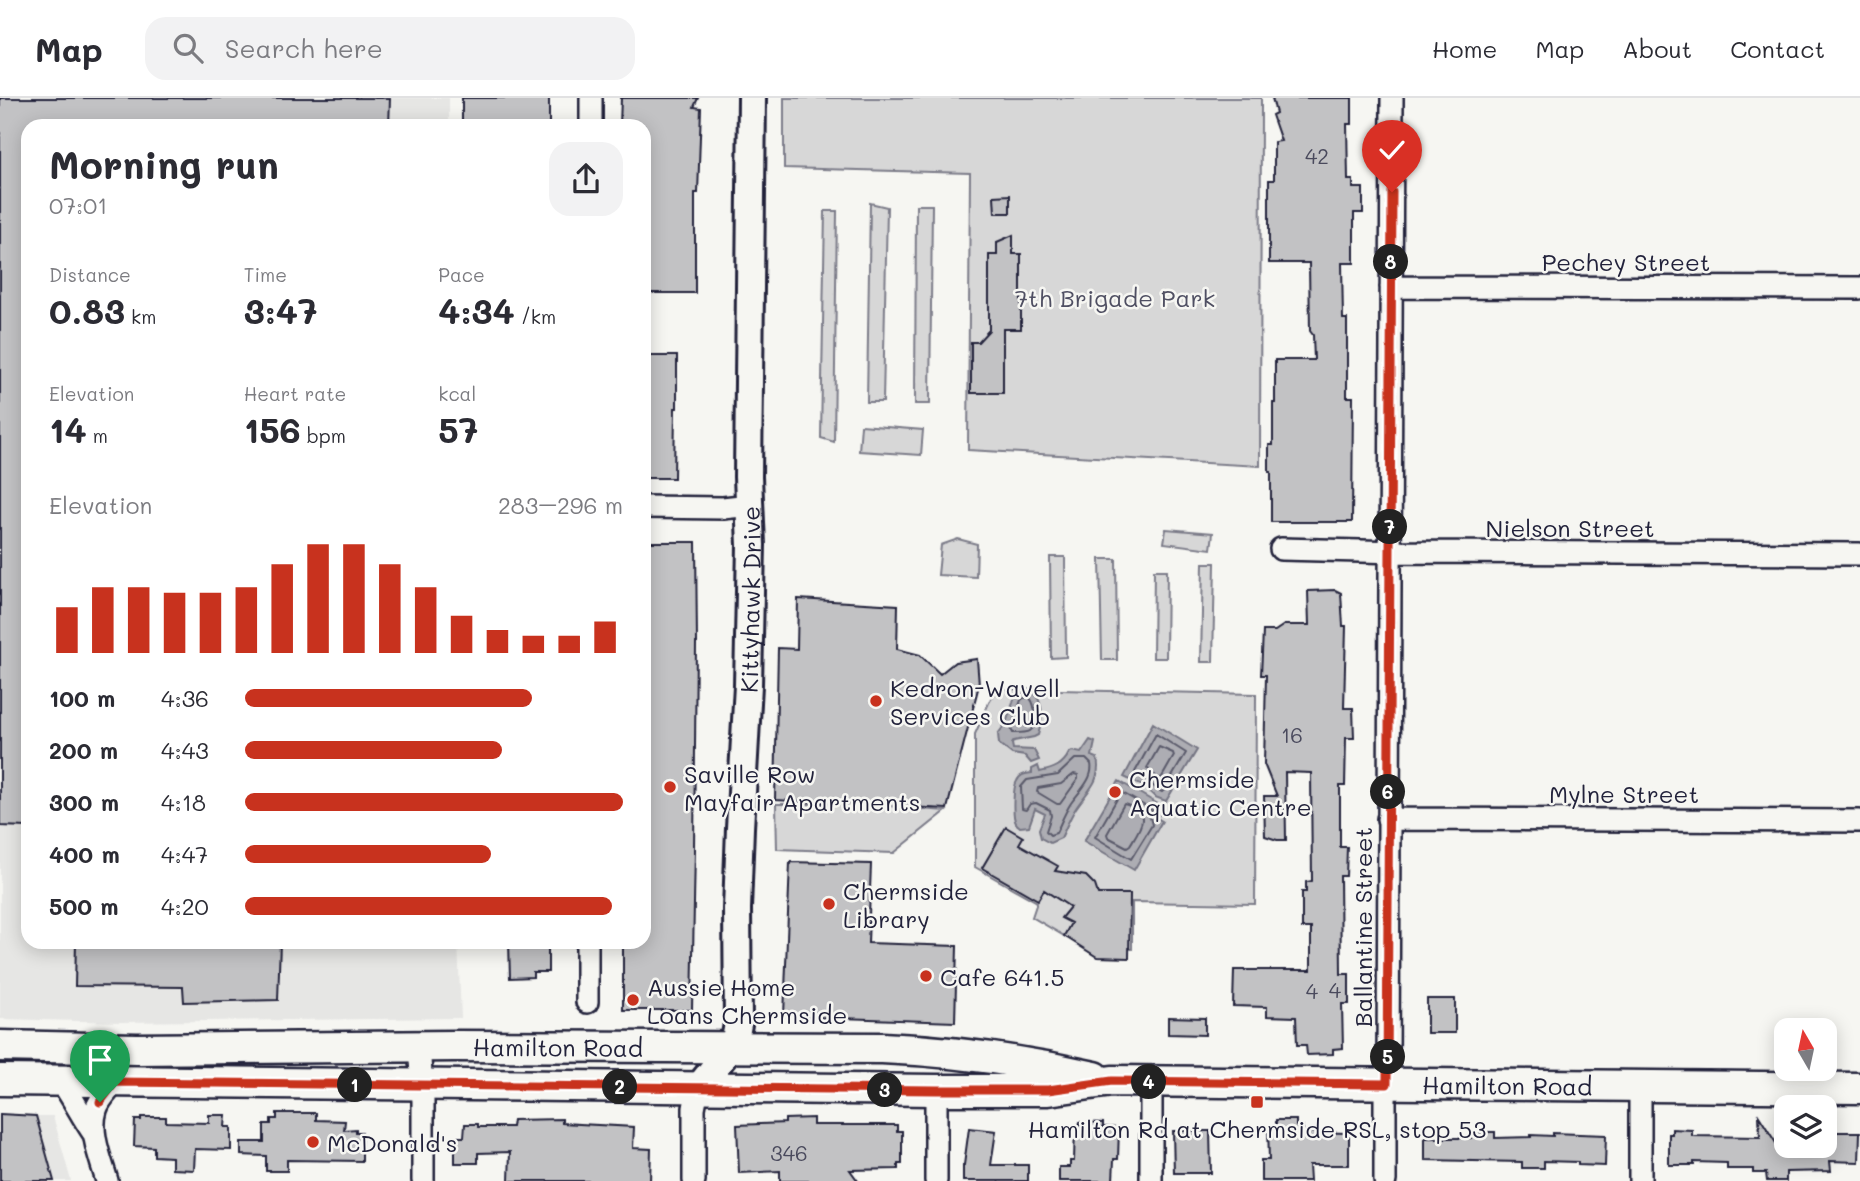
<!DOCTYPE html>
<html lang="en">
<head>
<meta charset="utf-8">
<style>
  body { margin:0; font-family:Mali,sans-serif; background:#f2f2f3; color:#2b2b33; height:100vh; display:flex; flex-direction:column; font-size:26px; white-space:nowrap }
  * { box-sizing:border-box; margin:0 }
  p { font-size:23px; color:#7c7c81 }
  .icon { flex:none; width:38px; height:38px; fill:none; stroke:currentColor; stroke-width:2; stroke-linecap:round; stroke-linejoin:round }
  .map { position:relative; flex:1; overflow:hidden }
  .details { position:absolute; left:21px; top:21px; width:630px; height:830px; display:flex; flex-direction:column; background:#fff; border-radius:21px; box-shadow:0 4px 18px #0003 }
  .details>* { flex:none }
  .needle { width:46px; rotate:351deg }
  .fabs { position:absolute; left:1774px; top:920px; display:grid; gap:14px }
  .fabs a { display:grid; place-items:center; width:63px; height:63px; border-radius:14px; background:#fff; box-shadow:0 4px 18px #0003; font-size:35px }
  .pin { position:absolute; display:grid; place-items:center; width:60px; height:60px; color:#fff; margin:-72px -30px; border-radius:50% 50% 50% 0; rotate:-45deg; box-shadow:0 0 7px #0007 }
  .pin .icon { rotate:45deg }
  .km { position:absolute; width:35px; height:35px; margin:-18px; border-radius:50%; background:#222; color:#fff; font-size:19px; line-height:35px; text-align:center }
  .round { display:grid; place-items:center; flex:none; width:74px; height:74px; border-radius:21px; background:#f2f2f3 }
  .head { display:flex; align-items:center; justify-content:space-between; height:119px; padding:0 28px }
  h1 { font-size:38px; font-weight:800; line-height:52px }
  .stats { display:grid; grid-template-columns:repeat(3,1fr); gap:10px; height:119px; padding:7px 28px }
  .stats div { display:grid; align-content:center }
  .stats b { font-size:35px; font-weight:800 }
  .stats small { font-size:19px; font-weight:400 }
  .stats p { font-size:19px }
  .chart { height:196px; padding:14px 28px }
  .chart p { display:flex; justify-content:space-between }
  .chart svg { width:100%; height:126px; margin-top:7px; stroke:#c8321e; stroke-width:6 }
  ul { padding:0 28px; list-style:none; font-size:23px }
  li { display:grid; grid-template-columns:112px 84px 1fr; align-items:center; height:52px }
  li i { height:18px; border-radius:9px; background:#c8321e }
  header { display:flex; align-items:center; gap:42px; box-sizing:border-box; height:98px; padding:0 35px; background:#fff; border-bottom:2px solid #e1e1e2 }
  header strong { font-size:33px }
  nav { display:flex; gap:38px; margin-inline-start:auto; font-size:24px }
  .search { width:490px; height:63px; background:#f2f2f3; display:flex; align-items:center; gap:18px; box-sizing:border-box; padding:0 24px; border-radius:21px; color:#7c7c81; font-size:26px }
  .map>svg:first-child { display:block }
  .built { fill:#e6e6e4 }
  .green { fill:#d7d7d7; stroke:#7c7c89; stroke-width:2 }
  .water { fill:#adadb3; stroke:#757583; stroke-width:2 }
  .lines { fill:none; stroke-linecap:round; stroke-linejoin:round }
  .shore { stroke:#5a5a6b; stroke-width:2 }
  .building { fill:#c2c2c4; stroke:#22223b; stroke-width:2 }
  .minor-casing { stroke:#22223b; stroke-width:26 }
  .tertiary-casing { stroke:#22223b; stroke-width:32 }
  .secondary-casing { stroke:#22223b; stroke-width:35 }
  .minor { stroke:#f6f6f2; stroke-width:21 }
  .tertiary { stroke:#f6f6f2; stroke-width:26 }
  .secondary { stroke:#f6f6f2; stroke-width:30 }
  .route-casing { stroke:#fff; stroke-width:14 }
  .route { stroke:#c8321e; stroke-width:9 }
  .poi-dot { fill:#c8321e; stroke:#f6f6f2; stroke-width:2.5 }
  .labels { text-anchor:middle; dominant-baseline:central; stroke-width:5; stroke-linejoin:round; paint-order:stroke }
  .number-label { font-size:21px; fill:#4a4a5d }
  .street-label { font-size:24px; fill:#22223b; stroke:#f6f6f2 }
  .park-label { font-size:24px; fill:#4f4f62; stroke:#f6f6f2 }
  .poi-label { font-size:24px; fill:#22223b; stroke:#f6f6f2; text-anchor:start }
</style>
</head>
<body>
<header>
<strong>Map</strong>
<div class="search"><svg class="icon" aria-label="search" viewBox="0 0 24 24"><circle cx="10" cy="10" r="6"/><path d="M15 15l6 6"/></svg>Search here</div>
<nav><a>Home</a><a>Map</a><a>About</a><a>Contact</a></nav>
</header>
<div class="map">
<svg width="1860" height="1083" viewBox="0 0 1860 1083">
  <rect width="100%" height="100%" fill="#f6f6f2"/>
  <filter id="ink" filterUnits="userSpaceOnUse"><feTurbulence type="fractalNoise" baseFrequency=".0143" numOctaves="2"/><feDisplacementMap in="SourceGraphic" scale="14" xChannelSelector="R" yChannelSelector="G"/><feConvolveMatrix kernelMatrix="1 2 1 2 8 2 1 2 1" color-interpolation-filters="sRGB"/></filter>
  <g filter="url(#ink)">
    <!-- built -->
    <path class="built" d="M0 0H449V28H28V844H458L461 920 121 924 0 921Z
      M0 1018H53L71 1083H0Z"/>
    <!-- green -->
    <path class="green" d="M784 0H1261L1260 368 968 352 970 75 784 70Z
      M870 105 887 109 883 304H867Z
      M916 107H932L930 306H915Z
      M825 113H837L834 344 821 340Z
      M861 327 923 332 921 357 859 353Z
      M1166 431 1213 435 1211 451 1164 445Z
      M958 441 977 446 976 479 938 477 941 447Z
      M1050 459H1065L1066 559 1051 560Z
      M1100 461H1116L1117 562H1102Z
      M1203 465H1215L1213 564H1201Z
      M1154 472H1167L1166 560H1153Z
      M1004 591 1256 596 1255 806 1132 804V851L1083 849 1032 819 1037 804 975 769V636L992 598Z
      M776 706H858L946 713 894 755 777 751Z"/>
    <!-- water -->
    <path class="water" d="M1020 593H1032C1045 604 1043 621 1038 637L1034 639 1014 643 1012 646 1013 651 1034 652 1039 662 1031 665 1025 658 1012 656 999 646 998 636 1006 625 1016 596Z
      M1153 625 1197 652 1166 703 1155 699 1143 688 1124 679Z
      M1090 642 1095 644 1092 658 1097 660C1102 683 1088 692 1076 710 1070 719 1066 730 1061 740L1050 745 1041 740 1039 731 1045 716 1035 711 1029 728 1020 729C1019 728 1017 727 1016 725 1012 719 1013 688 1017 683 1020 676 1025 676 1032 675V671L1038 668 1040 674C1053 671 1063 668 1069 655L1072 653 1081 655Z
      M1119 683 1163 709 1157 720 1162 723 1134 772 1084 743Z"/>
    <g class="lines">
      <!-- shore -->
      <path class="shore" d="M1024 600H1030C1035 606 1039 627 1030 633 1027 635 1017 635 1013 635L1011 631 1021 602Z
        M1156 636 1186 655 1164 692 1162 694C1155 691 1152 686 1146 682 1142 679 1138 678 1135 674Z
        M1159 649 1173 655 1174 658 1162 679 1159 681 1147 670Z
        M1075 661H1086L1091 666C1094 680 1079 694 1071 705 1065 714 1061 725 1056 735L1050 737 1046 733 1051 718 1050 712 1036 705 1030 706 1026 712 1022 711 1021 689 1027 682 1058 677Z
        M1074 676 1078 677V681L1060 706H1057L1037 694 1038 690 1061 686Z
        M1121 694 1152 712 1150 719 1152 727 1131 761 1095 739Z
        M1124 706C1153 714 1141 729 1130 747L1127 749 1108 739 1107 736Z"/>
    </g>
    <!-- building -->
    <path class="building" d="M0 0H390L389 28H28V729L0 728Z
      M462 0H549V28H462Z
      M621 0H698L694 9 701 10 698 95H695V195H644V28H620Z
      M1272 0H1352V26H1347L1348 82H1353V90H1363V115H1354V165H1342L1343 221H1347V299H1353L1352 424H1271V374H1269V347H1273V305H1275V262H1314L1313 237 1310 233 1309 165H1269V82H1274V44L1281 43 1272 17 1276 15Z
      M1010 97V115H995L994 98Z
      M1013 137V156H1021V231H1003V295H971V244H978L989 232V157H997V144Z
      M644 258H677V310H675L674 380H644Z
      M644 444H696L697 545H696L694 751H695L692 912H623V844H644Z
      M1335 492 1341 495 1343 528H1346L1344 610H1353L1354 640H1346L1345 688H1340V749H1347L1346 778H1340L1341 876H1349V906H1342L1343 950 1333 951V956L1307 957 1306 947H1297L1296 919 1267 918V909L1233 908 1234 872H1311V830H1302V794H1306V784L1312 783 1311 675 1285 674 1286 742H1277L1265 738 1264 698H1277L1264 666 1266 577H1261L1263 533H1275L1284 527H1309L1308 493Z
      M798 501 898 507 897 551 920 557 940 576 955 564 977 561 979 587 947 711 775 702 778 550 797 551Z
      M1006 729 1023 739 1019 746 1058 768 1055 773 1086 778 1095 787 1098 796H1130L1129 860 1097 859 1064 838 1071 825 1061 820 1070 809 1044 792 1038 802 982 770Z
      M790 764 871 766 868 845 957 848 955 924 784 918Z
      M76 844H280L278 902 184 904 183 889 75 888Z
      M509 844H548V874H533V879L510 880Z
      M1427 901H1455V935H1427Z
      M1168 919 1205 920V937L1168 936Z
      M277 1015H316V1022L345 1023 344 1032 356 1031V1034H362V1063L287 1062V1073H266V1058L241 1057V1044H264V1026H271V1021H277Z
      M0 1016 36 1018 54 1083H0Z
      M209 1017H226L225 1029H231V1052L195 1051 194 1072 172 1071V1059L154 1058V1049L134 1048 135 1022H141V1019H166V1024L209 1025Z
      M1759 1018 1776 1045H1785V1048H1825V1034H1860L1859 1064 1830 1063 1831 1073 1786 1074V1083H1767L1766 1075H1753V1071H1727V1065L1694 1064V1067H1669V1036H1672V1031L1692 1032V1038L1760 1039Z
      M813 1020V1027H897V1033H902V1066H898V1071L850 1072 858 1083H780V1073L739 1075 737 1027 785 1025V1021Z
      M562 1021V1025L634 1029 633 1050 651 1051 650 1083H509L510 1054 478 1055V1065H455V1039H464L465 1026H478V1029H512L513 1022Z
      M1276 1022H1296V1028H1303V1034L1349 1035V1067H1309L1310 1083H1261V1062H1269L1268 1029H1276Z
      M1079 1024 1103 1025V1029L1119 1030 1118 1061H1114L1113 1083H1059V1069H1070V1063H1074L1075 1029H1079Z
      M969 1030 996 1033 991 1067H1028V1083H963V1067H964Z
      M1173 1033H1210L1211 1075H1174Z
      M1471 1034H1495V1040L1531 1039V1037L1553 1038V1035L1606 1037 1605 1068 1578 1067V1064L1544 1063V1070H1522V1064L1425 1062V1040H1471Z"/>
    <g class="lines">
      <!-- minor casing -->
      <g class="minor-casing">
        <path id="minor" d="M591 28V0
          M1391 189 1860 190
          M644 409 723 410 750 407
          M1281 451 1400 454 1860 456
          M1388 721 1860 723
          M587 904V844
          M419 948 423 1003V1083
          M61 983C73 1000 82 1019 94 1036
          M1640 989V1083
          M107 1083C101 1062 89 1034 96 1012 99 1001 109 992 115 984
          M694 1083V1010L698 990
          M936 1083V992
          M1151 1083V985
          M1385 1083V1002L1388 970 1392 0"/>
      </g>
      <!-- tertiary casing -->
      <g class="tertiary-casing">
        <g id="tertiary">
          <path id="s1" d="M698 990 731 949 735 942 738 926 737 811 740 730 748 587 751 447 748 379 752 0"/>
        </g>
      </g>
      <!-- secondary casing -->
      <g class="secondary-casing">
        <g id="secondary">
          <path id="s2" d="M0 948 137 951 454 948 882 950C953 953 1025 963 1095 979"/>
          <path id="s3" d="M0 982 936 992H1048L1112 983 1860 990"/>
        </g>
      </g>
      <!-- minor -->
      <use href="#minor" class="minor"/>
      <!-- tertiary -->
      <use href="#tertiary" class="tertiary"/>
      <!-- secondary -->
      <use href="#secondary" class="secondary"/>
    </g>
  </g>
  <g class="lines" filter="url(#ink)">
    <!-- route casing -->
    <g class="route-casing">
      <path id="route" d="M100 1004 115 984 936 992H1048L1112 983 1387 986 1392 94"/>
    </g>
    <!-- route -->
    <use href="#route" class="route"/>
  </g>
  <!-- markers -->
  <g class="poi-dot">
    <circle cx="876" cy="603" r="7"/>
    <circle cx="670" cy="689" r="7"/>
    <circle cx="1115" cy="694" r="7"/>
    <circle cx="829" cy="806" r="7"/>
    <circle cx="926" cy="878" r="7"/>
    <circle cx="633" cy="902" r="7"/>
    <rect x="1250" y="997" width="14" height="14" rx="3.5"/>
    <circle cx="313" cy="1044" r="7"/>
  </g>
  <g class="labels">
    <!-- number labels -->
    <g class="number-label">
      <text x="1317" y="57">42</text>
      <text x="1292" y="636">16</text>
      <text x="1335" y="891">4</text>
      <text x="1312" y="892">4</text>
      <text x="789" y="1054">346</text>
    </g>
    <!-- street labels -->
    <g class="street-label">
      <text x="1626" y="163">Pechey Street</text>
      <text x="1570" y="429">Nielson Street</text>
      <text stroke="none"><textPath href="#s1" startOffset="502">Kittyhawk Drive</textPath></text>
      <text x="1624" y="695">Mylne Street</text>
      <text transform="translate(1362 829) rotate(-90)">Ballantine Street</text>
      <text stroke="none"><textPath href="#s2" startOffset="558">Hamilton Road</textPath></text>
      <text stroke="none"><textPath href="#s3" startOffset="1508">Hamilton Road</textPath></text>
    </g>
    <!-- park labels -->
    <g class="park-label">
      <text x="1115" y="199">7th Brigade Park</text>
    </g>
    <!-- poi labels -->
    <g class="poi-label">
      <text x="890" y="589">Kedron-Wavell<tspan x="890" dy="28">Services Club</tspan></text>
      <text x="684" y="675">Saville Row<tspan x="684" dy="28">Mayfair Apartments</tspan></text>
      <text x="1129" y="680">Chermside<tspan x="1129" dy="28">Aquatic Centre</tspan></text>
      <text x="843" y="792">Chermside<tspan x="843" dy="28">Library</tspan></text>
      <text x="940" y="878">Cafe 641.5</text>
      <text x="647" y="888">Aussie Home<tspan x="647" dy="28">Loans Chermside</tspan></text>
      <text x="1257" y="1030" text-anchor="middle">Hamilton Rd at Chermside RSL, stop 53</text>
      <text x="327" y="1044">McDonald's</text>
    </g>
  </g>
</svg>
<div class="fabs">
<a><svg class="needle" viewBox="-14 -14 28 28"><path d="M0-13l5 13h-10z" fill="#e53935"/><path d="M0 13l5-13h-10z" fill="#7c7c81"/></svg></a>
<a><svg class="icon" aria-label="layers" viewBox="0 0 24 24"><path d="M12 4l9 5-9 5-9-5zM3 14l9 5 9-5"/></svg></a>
</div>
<div class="pin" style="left:100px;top:1004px;background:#1e9e55"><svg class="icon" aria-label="arrive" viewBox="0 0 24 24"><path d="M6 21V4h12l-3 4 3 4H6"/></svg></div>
<div class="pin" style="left:1392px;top:94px;background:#d93025"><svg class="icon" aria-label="check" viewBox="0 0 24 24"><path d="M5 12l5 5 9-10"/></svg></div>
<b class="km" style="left:355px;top:987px">1</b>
<b class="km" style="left:620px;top:989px">2</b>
<b class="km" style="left:885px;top:992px">3</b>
<b class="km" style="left:1149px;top:984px">4</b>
<b class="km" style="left:1388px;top:959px">5</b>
<b class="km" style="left:1388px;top:694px">6</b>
<b class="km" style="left:1390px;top:429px">7</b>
<b class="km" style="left:1391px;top:164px">8</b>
<section class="details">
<div class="head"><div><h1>Morning run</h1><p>07:01</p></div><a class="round"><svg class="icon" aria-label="share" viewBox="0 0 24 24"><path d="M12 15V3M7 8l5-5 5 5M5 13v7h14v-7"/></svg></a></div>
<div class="stats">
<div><p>Distance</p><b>0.83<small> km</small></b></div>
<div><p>Time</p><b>3:47</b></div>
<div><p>Pace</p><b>4:34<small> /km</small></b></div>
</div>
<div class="stats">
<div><p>Elevation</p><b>14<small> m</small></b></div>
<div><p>Heart rate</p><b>156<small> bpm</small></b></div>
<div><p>kcal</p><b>57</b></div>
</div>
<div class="chart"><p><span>Elevation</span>283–296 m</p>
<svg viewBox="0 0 160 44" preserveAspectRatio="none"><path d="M5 44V28M15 44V21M25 44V21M35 44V23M45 44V23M55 44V21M65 44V13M75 44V6M85 44V6M95 44V13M105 44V21M115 44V31M125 44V36M135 44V38M145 44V38M155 44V33"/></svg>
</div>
<ul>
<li><b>100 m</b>4:36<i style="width:76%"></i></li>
<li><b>200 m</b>4:43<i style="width:68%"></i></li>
<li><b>300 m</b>4:18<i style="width:100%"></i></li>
<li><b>400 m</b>4:47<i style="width:65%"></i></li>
<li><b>500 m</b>4:20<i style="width:97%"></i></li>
</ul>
</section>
</div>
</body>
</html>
